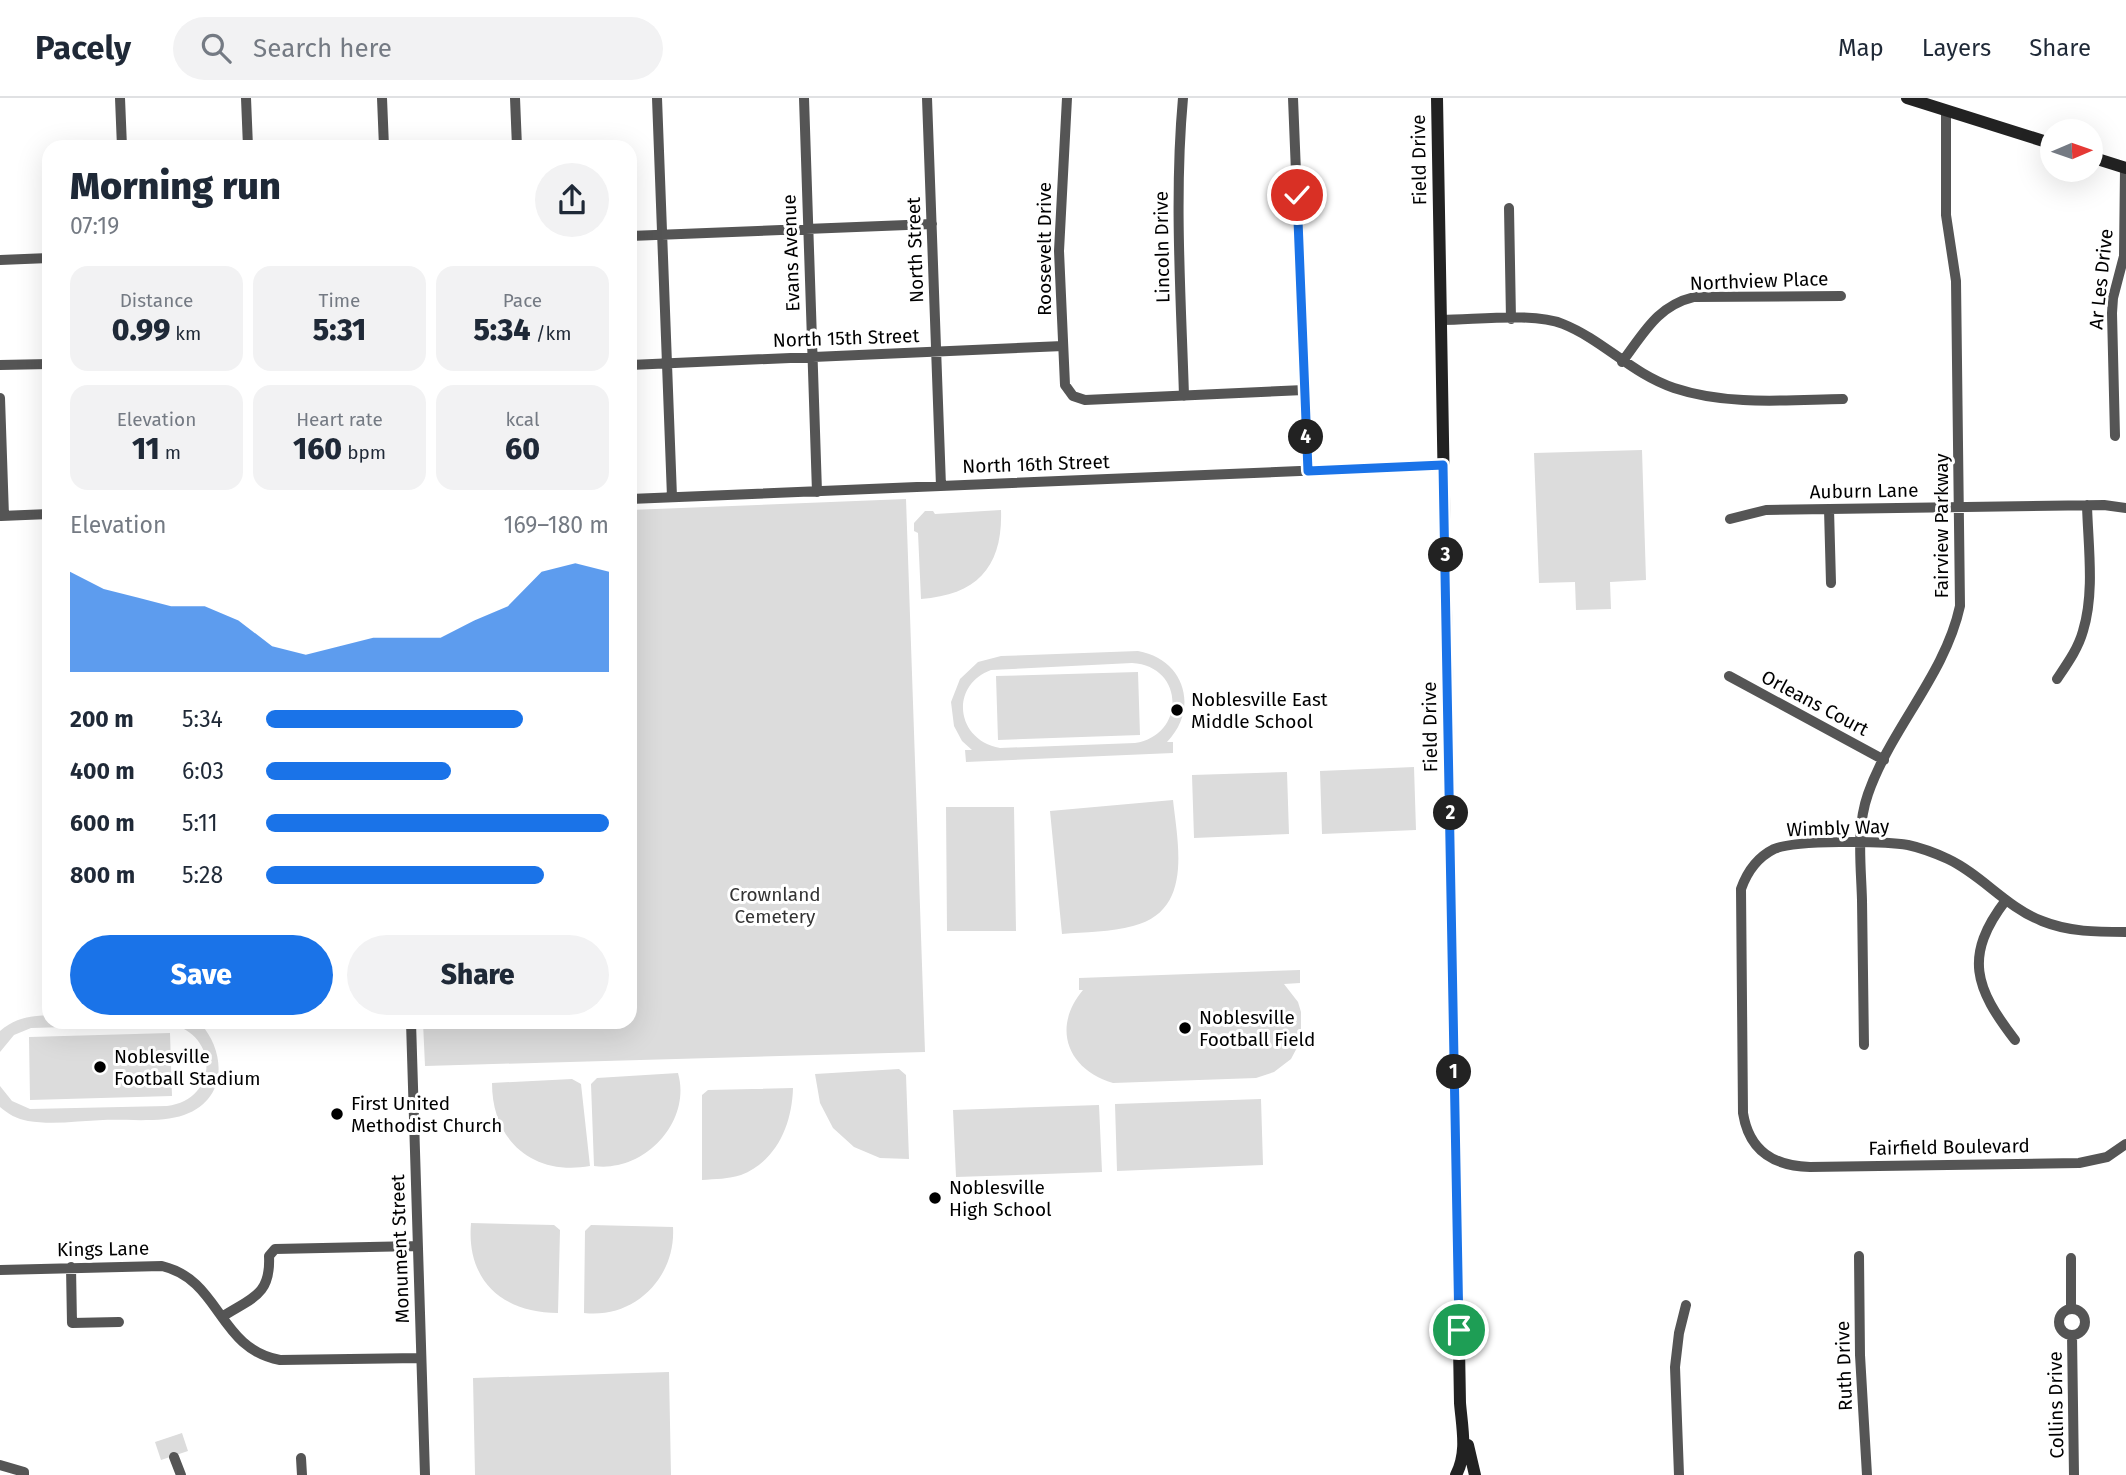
<!DOCTYPE html>
<html lang="en">
<head>
<meta charset="utf-8">
<style>
  body { margin:0; font-family:"Fira Sans",sans-serif; background:#f2f2f3; color:#1f2937; height:100vh; display:flex; flex-direction:column; font-size:26px; white-space:nowrap }
  * { box-sizing:border-box; margin:0 }
  p { font-size:23px; color:#747a83 }
  .icon { flex:none; width:38px; height:38px; fill:none; stroke:currentColor; stroke-width:2; stroke-linecap:round; stroke-linejoin:round }
  .map { position:relative; flex:1; overflow:hidden }
  .details { position:absolute; left:42px; top:42px; width:595px; height:889px; display:flex; flex-direction:column; background:#fff; border-radius:21px; box-shadow:0 7px 28px #0002 }
  .details>* { flex:none }
  .needle { width:46px; rotate:88deg }
  .buttons { position:absolute; left:2040px; top:21px; display:grid; gap:14px }
  .buttons a { display:grid; place-items:center; width:63px; height:63px; border-radius:50%; background:#fff; box-shadow:0 7px 28px #0002; font-size:35px }
  .pin { position:absolute; display:grid; place-items:center; width:60px; height:60px; color:#fff; margin:-30px; border:4px solid #fff; border-radius:50%; box-shadow:0 2px 7px #0007 }
  .km { position:absolute; width:35px; height:35px; margin:-18px; border-radius:50%; background:#222; color:#fff; font-size:19px; line-height:35px; text-align:center }
  .round { display:grid; place-items:center; flex:none; width:74px; height:74px; border-radius:37px; background:#f2f2f3 }
  .summary { display:flex; align-items:center; justify-content:space-between; height:119px; padding:0 28px }
  h1 { font-size:38px; font-weight:800; line-height:52px }
  .stats { display:grid; grid-template-columns:repeat(3,1fr); gap:10px; height:119px; padding:7px 28px }
  .stats div { display:grid; align-content:center; border-radius:18px; background:#f2f2f3; text-align:center }
  .stats b { font-size:30px; font-weight:800 }
  .stats small { font-size:19px; font-weight:400 }
  .stats p { font-size:19px }
  .chart { height:196px; padding:14px 28px }
  .chart p { display:flex; justify-content:space-between }
  .chart svg { width:100%; height:126px; margin-top:7px; fill:#1a73e8; opacity:.7 }
  .button { display:flex; gap:14px; margin-top:auto; padding:14px 28px }
  .button a { flex:1; height:80px; border-radius:42px; background:#1a73e8; color:#fff; font-size:28px; font-weight:800; line-height:80px; text-align:center }
  .button a+a { background:#f2f2f3; color:#1f2937 }
  ul { padding:0 28px; list-style:none; font-size:23px }
  li { display:grid; grid-template-columns:112px 84px 1fr; align-items:center; height:52px }
  li i { height:18px; border-radius:9px; background:#1a73e8 }
  header { display:flex; align-items:center; gap:42px; box-sizing:border-box; height:98px; padding:0 35px; background:#fff; border-bottom:2px solid #e0e1e3 }
  header strong { font-size:33px }
  nav { display:flex; gap:38px; margin-inline-start:auto; font-size:24px }
  .search { width:490px; height:63px; background:#f2f2f3; display:flex; align-items:center; gap:18px; box-sizing:border-box; padding:0 24px; border-radius:38px; color:#747a83; font-size:26px }
  .map>svg:first-child { display:block }
  .green { fill:#dcdcdc; fill-rule:evenodd }
  .lines { fill:none; stroke-linecap:round; stroke-linejoin:round }
  .street { stroke:#555; stroke-width:10 }
  .secondary { stroke:#222; stroke-width:12 }
  .route-casing { stroke:#fff; stroke-width:14 }
  .route { stroke:#1a73e8; stroke-width:9 }
  .poi-dot { fill:#000; stroke:#fff; stroke-width:2.5 }
  .labels { text-anchor:middle; dominant-baseline:central; stroke-width:6; stroke-linejoin:round; paint-order:stroke }
  .street-label { font-size:19px; fill:#000; stroke:#fff }
  .poi-label { font-size:19px; fill:#000; stroke:#fff; text-anchor:start }
  .park-label { font-size:19px; fill:#333; stroke:#fff }
</style>
</head>
<body>
<header>
<strong>Pacely</strong>
<div class="search"><svg class="icon" aria-label="search" viewBox="0 0 24 24"><circle cx="10" cy="10" r="6"/><path d="M15 15l6 6"/></svg>Search here</div>
<nav><a>Map</a><a>Layers</a><a>Share</a></nav>
</header>
<div class="map">
<svg width="2126" height="1377" viewBox="0 0 2126 1377">
  <rect width="100%" height="100%" fill="#fff"/>
  <!-- green -->
  <path class="green" d="M1642 352 1646 482 1610 484 1611 511 1576 512 1575 484 1539 485 1534 355Z
    M906 401 925 954 425 968 423 924H630V412Z
    M1001 412C1003 468 978 497 921 501L918 435 914 433V425L925 413H933L935 416Z
    M1138 553C1184 561 1200 610 1167 644H1173V655L966 664 965 652H972L962 643 954 628 951 604 960 581 978 564 1001 558ZM1132 565C1185 568 1186 637 1135 645L1000 650C956 642 949 588 991 572Z
    M1138 574 1140 637 998 642 996 578Z
    M1414 669 1416 732 1322 736 1320 673Z
    M1287 674 1289 736 1194 740 1192 677Z
    M1173 702C1178 748 1193 813 1133 828 1111 834 1085 834 1062 836L1050 713Z
    M946 709H1014L1016 833H947Z
    M1300 872V885L1284 886 1298 904 1301 914V933L1300 944 1291 961 1274 974 1256 980 1113 985C1068 972 1051 930 1083 892H1079V880Z
    M49 917V924H218L200 925C227 955 227 1002 184 1017 162 1025 127 1021 103 1022 79 1023 52 1027 28 1023 17 1021 8 1016 0 1009V988L12 1003 30 1011 167 1008C218 1002 220 938 171 926L31 930 14 937 0 954V933C15 920 30 918 49 917Z
    M170 935 172 998 30 1002 29 939Z
    M899 971 906 977 909 1061 880 1060 854 1049 833 1030 820 1005 815 976Z
    M678 975C692 1024 644 1075 594 1068L591 986 597 980Z
    M572 981 581 986 590 1068C533 1078 492 1043 492 985Z
    M793 990C792 1026 777 1063 741 1077 729 1081 715 1081 702 1082V997L708 992Z
    M1261 1001 1263 1067 1117 1073 1115 1006Z
    M1099 1007 1102 1074 956 1079 953 1012Z
    M471 1125 554 1127 560 1132 558 1215C503 1215 466 1183 471 1125Z
    M591 1127 673 1129C676 1179 635 1221 584 1215L585 1133Z
    M669 1274 671 1377H475L473 1280Z
    M182 1335 188 1353 161 1362 155 1344Z"/>
  <g class="lines">
    <!-- street -->
    <path class="street" d="M120 0 122 49
      M246 0 248 49
      M382 0 384 49
      M515 0 517 49
      M657 0 672 399
      M804 0 817 394
      M927 0 941 388
      M1067 0 1059 153 1065 287 1073 298 1085 302 1304 292
      M1183 0C1174 99 1181 199 1184 298
      M1293 0 1308 373
      M1509 110 1511 221
      M630 138 932 126
      M0 162 49 160
      M1442 222C1475 222 1534 214 1563 226 1603 242 1632 276 1674 290 1728 308 1787 302 1843 301
      M1622 264C1644 235 1657 208 1694 199L1841 198
      M0 267 49 266
      M630 267 1063 248
      M0 300 4 418
      M2115 338 2112 215 2113 200 2124 158 2125 70
      M630 401 1443 367
      M1829 411 1831 485
      M1 418 49 416
      M1730 421 1766 412 2104 407 2126 410
      M1729 578 1884 662
      M2057 581C2067 566 2078 551 2083 533 2095 494 2088 447 2087 407
      M2006 802C1963 858 1975 890 2015 942
      M2126 834C2097 834 2069 834 2042 823 2006 809 1982 777 1948 761 1935 755 1922 750 1908 747 1884 743 1794 742 1774 751 1758 759 1747 774 1741 791L1743 1015C1749 1053 1774 1068 1810 1069L2079 1065 2107 1059 2126 1046
      M411 924 425 1377
      M1864 947C1863 899 1863 851 1862 802 1861 767 1856 730 1868 696 1891 630 1945 577 1960 508L1956 183 1946 117V13
      M1859 1158 1860 1257 1867 1377
      M2071 1160V1211
      M71 1169 72 1225 119 1224
      M0 1172 162 1168C221 1182 218 1251 280 1262L420 1260
      M2059 1224a13 13 0 1 1 26 0a13 13 0 1 1-26 0Z
      M222 1219C251 1200 271 1198 269 1158L275 1151 417 1148
      M2072 1237 2074 1377
      M174 1359 181 1377
      M301 1360 302 1377
      M0 1367 24 1374V1377
      M1679 1377 1675 1269 1679 1235 1686 1207"/>
    <!-- secondary -->
    <path class="secondary" d="M1437 0 1460 1305C1462 1330 1468 1354 1456 1377
      M1907 0 2053 46
      M2091 59 2126 70
      M1468 1347 1475 1377"/>
  </g>
  <g class="lines">
    <!-- route casing -->
    <g class="route-casing">
      <path id="route" d="M1297 97 1308 373 1443 367 1459 1232"/>
    </g>
    <!-- route -->
    <use href="#route" class="route"/>
  </g>
  <!-- markers -->
  <g class="poi-dot">
    <circle cx="1177" cy="612" r="7"/>
    <circle cx="1185" cy="930" r="7"/>
    <circle cx="100" cy="969" r="7"/>
    <circle cx="337" cy="1016" r="7"/>
    <circle cx="935" cy="1100" r="7"/>
  </g>
  <g class="labels">
    <!-- street labels -->
    <g class="street-label">
      <text transform="translate(1419 62) rotate(-91)">Field Drive</text>
      <text transform="translate(1162 149) rotate(-91)">Lincoln Drive</text>
      <text transform="translate(1044 151) rotate(-90)">Roosevelt Drive</text>
      <text transform="translate(915 152) rotate(-92)">North Street</text>
      <text transform="translate(791 155) rotate(-92)">Evans Avenue</text>
      <text transform="translate(2101 181) rotate(-84)">Ar Les Drive</text>
      <text transform="translate(1759 183) rotate(-2)">Northview Place</text>
      <text transform="translate(846 240) rotate(-2)">North 15th Street</text>
      <text transform="translate(1036 366) rotate(-2)">North 16th Street</text>
      <text transform="translate(1864 393) rotate(-1)">Auburn Lane</text>
      <text transform="translate(1941 428) rotate(-90)">Fairview Parkway</text>
      <text transform="translate(1815 605) rotate(28)">Orleans Court</text>
      <text transform="translate(1430 629) rotate(-91)">Field Drive</text>
      <text transform="translate(1838 730) rotate(-2)">Wimbly Way</text>
      <text transform="translate(1949 1049) rotate(-1)">Fairfield Boulevard</text>
      <text transform="translate(103 1151) rotate(-1)">Kings Lane</text>
      <text transform="translate(400 1151) rotate(-92)">Monument Street</text>
      <text transform="translate(1844 1268) rotate(-92)">Ruth Drive</text>
      <text transform="translate(2056 1307) rotate(-91)">Collins Drive</text>
    </g>
    <!-- poi labels -->
    <g class="poi-label">
      <text x="1191" y="601">Noblesville East<tspan x="1191" dy="22">Middle School</tspan></text>
      <text x="1199" y="919">Noblesville<tspan x="1199" dy="22">Football Field</tspan></text>
      <text x="114" y="958">Noblesville<tspan x="114" dy="22">Football Stadium</tspan></text>
      <text x="351" y="1005">First United<tspan x="351" dy="22">Methodist Church</tspan></text>
      <text x="949" y="1089">Noblesville<tspan x="949" dy="22">High School</tspan></text>
    </g>
    <!-- park labels -->
    <g class="park-label">
      <text x="775" y="796">Crownland<tspan x="775" dy="22">Cemetery</tspan></text>
    </g>
  </g>
</svg>
<div class="buttons">
<a><svg class="needle" viewBox="-14 -14 28 28"><path d="M0-13l5 13h-10z" fill="#e53935"/><path d="M0 13l5-13h-10z" fill="#747a83"/></svg></a>
</div>
<div class="pin" style="left:1459px;top:1232px;background:#1e9e55"><svg class="icon" aria-label="arrive" viewBox="0 0 24 24"><path d="M6 21V4h12l-3 4 3 4H6"/></svg></div>
<div class="pin" style="left:1297px;top:97px;background:#d93025"><svg class="icon" aria-label="check" viewBox="0 0 24 24"><path d="M5 12l5 5 9-10"/></svg></div>
<b class="km" style="left:1454px;top:974px">1</b>
<b class="km" style="left:1451px;top:715px">2</b>
<b class="km" style="left:1446px;top:457px">3</b>
<b class="km" style="left:1306px;top:339px">4</b>
<section class="details">
<div class="summary"><div><h1>Morning run</h1><p>07:19</p></div><a class="round"><svg class="icon" aria-label="share" viewBox="0 0 24 24"><path d="M12 15V3M7 8l5-5 5 5M5 13v7h14v-7"/></svg></a></div>
<div class="stats">
<div><p>Distance</p><b>0.99<small> km</small></b></div>
<div><p>Time</p><b>5:31</b></div>
<div><p>Pace</p><b>5:34<small> /km</small></b></div>
</div>
<div class="stats">
<div><p>Elevation</p><b>11<small> m</small></b></div>
<div><p>Heart rate</p><b>160<small> bpm</small></b></div>
<div><p>kcal</p><b>60</b></div>
</div>
<div class="chart"><p><span>Elevation</span>169–180 m</p>
<svg viewBox="0 0 160 44" preserveAspectRatio="none"><path d="M0 44V9L10 15L20 18L30 21L40 21L50 26L60 35L70 38L80 35L90 32L100 32L110 32L120 26L130 21L140 9L150 6L160 9V44z"/></svg>
</div>
<ul>
<li><b>200 m</b>5:34<i style="width:75%"></i></li>
<li><b>400 m</b>6:03<i style="width:54%"></i></li>
<li><b>600 m</b>5:11<i style="width:100%"></i></li>
<li><b>800 m</b>5:28<i style="width:81%"></i></li>
</ul>
<div class="button"><a>Save</a><a>Share</a></div>
</section>
</div>
</body>
</html>
